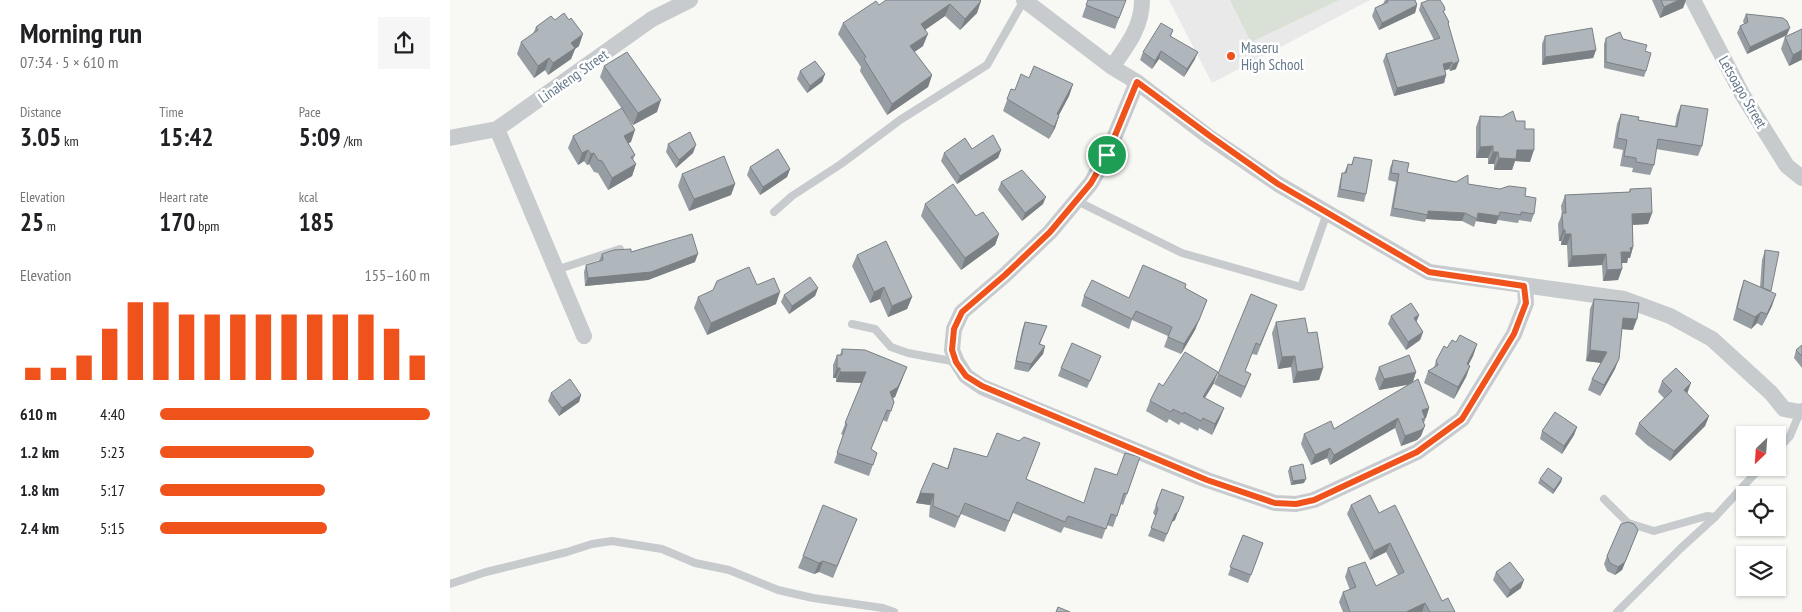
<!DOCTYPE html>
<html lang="en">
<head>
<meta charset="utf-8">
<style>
  body { margin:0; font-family:"PT Sans Narrow",sans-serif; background:#f6f6f6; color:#202124; height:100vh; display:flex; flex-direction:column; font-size:19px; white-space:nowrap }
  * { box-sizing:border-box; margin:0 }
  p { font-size:16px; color:#757577 }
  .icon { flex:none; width:28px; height:28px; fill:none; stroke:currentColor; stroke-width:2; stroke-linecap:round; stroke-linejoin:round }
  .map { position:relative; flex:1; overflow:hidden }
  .details { display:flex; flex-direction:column; background:#fff; width:450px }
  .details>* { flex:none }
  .needle { width:32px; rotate:205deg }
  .fabs { position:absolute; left:1286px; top:426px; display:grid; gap:10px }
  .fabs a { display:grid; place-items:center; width:50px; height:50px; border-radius:0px; background:#fff; box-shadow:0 1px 4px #0004; font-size:25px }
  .pin { position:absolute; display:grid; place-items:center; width:42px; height:42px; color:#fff; margin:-21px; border:2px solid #fff; border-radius:50%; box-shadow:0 1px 5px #0007 }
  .round { display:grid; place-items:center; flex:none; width:52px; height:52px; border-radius:0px; background:#f6f6f6 }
  .overview { display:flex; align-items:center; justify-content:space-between; height:85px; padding:0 20px }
  h1 { font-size:28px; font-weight:800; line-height:38px }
  .stats { display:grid; grid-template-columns:repeat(3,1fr); gap:8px; height:85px; padding:5px 20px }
  .stats div { display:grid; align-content:center }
  .stats b { font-size:25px; font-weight:800 }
  .stats small { font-size:14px; font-weight:400 }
  .stats p { font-size:14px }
  .chart { height:140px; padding:10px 20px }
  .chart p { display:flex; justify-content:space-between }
  .chart svg { width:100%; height:90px; margin-top:5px; stroke:#f0521c; stroke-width:6 }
  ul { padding:0 20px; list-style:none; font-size:16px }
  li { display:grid; grid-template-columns:80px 60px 1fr; align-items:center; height:38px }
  li i { height:12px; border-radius:6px; background:#f0521c }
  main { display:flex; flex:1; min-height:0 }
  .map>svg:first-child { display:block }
  .built { fill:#e8e9e8 }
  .green { fill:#d9e0d5 }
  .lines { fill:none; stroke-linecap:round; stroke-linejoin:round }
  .service { stroke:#c7cbce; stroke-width:8 }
  .minor { stroke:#c7cbce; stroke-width:16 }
  .wall { fill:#969da3 }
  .shaded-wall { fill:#7a8084 }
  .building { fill:#afb7bd; stroke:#7a8084 }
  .route-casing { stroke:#fff; stroke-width:10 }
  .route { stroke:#f0521c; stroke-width:6 }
  .poi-dot { fill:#f0521c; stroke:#fff; stroke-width:2 }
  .labels { text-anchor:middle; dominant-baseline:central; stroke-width:5; stroke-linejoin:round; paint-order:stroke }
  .poi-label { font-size:15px; fill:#647788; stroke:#fff; text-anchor:start }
  .street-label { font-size:15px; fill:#647788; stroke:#fff }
</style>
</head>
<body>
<main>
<section class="details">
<div class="overview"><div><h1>Morning run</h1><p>07:34 · 5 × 610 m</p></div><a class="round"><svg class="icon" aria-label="share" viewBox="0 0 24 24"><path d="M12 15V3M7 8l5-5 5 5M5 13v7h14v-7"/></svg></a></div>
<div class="stats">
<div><p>Distance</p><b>3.05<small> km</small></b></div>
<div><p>Time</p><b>15:42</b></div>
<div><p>Pace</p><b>5:09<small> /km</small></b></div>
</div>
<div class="stats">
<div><p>Elevation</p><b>25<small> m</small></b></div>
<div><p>Heart rate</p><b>170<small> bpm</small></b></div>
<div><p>kcal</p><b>185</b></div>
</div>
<div class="chart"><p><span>Elevation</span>155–160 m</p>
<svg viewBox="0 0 160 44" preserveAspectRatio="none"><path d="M5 44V38M15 44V38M25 44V32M35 44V19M45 44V6M55 44V6M65 44V12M75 44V12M85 44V12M95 44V12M105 44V12M115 44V12M125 44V12M135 44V12M145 44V19M155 44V32"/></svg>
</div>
<ul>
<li><b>610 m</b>4:40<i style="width:100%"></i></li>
<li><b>1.2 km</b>5:23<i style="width:57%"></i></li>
<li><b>1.8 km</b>5:17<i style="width:61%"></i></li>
<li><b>2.4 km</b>5:15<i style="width:62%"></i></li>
</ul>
</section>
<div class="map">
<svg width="1352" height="612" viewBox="0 0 1352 612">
  <rect width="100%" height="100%" fill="#f8f8f4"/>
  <!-- built -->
  <path class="built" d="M719 0H920L762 83Z"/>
  <!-- green -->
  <path class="green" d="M780 0H889L801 42Z"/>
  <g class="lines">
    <!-- service -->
    <path class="service" d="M627 201 732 253 851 287 877 213
      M324 212 342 196 391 164 450 120 537 65 574 0
      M106 270 170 249
      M402 324 425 329 441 347 458 353 507 362
      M1328 449 1340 436 1350 412
      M1154 499 1178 523 1204 531 1257 516 1265 517
      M0 584 36 572 117 552 142 544 162 541 212 549 245 563 279 570 328 590 363 598 433 608 444 612
      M1167 612 1230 549 1265 517 1310 468"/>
    <!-- minor -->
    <path class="minor" d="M574 0 662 67 687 82 759 137 828 184 979 272 1174 299 1220 316 1262 339 1321 393 1334 409 1350 412 1352 411
      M1243 0 1292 94 1337 166 1352 178
      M662 67C677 46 692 27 692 0
      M687 82 657 155 641 183 600 232 555 275 512 312 504 329 502 350 507 362 516 376 532 387 757 480 825 503 846 504 864 500 967 452 1012 419 1064 334 1076 303 1075 286
      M47 129 134 336
      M0 138 47 129 202 19 240 0"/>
  </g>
  <!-- wall -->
  <path class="wall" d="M531 0 527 13 510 30 495 16 475 30 473 46 464 52 482 75 478 87 437 115 410 71 411 67 388 34 393 23 429 5Z
    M638 0H676L665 29 632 17Z
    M935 0H965L967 5 965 13 929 30 922 16 925 8 933 4Z
    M1202 0H1236L1233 8 1210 18Z
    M971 3 994 12 999 22 998 26 1006 69 1000 71 999 69 995 70 996 75 994 83 944 96 933 61 936 54 984 40 969 10Z
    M1296 14 1337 35 1297 54 1287 33 1290 26 1294 24 1293 21Z
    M105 20 129 46 125 49 121 59 98 75 95 70 84 78 67 54 71 42 83 34 86 27Z
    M1352 29V61L1351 60 1339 66 1331 49 1335 37Z
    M723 30 721 36 745 59 734 77 709 59 702 69 690 60 693 52Z
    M1095 36 1146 50 1143 58 1092 65V44Z
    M1156 38 1173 39 1195 51 1196 71 1194 77 1154 68V44Z
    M154 66 207 112 183 125 175 113 181 142 178 143 185 155 183 160 186 164 182 176 158 190 148 173 144 172 139 164 137 165 134 161 128 165 118 148 123 136 172 109 150 77Z
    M350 71 375 74 372 82 357 93 347 79Z
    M579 78 623 84 619 96 609 115V116L605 128 599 139 553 111 561 89 565 90Z
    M1231 105 1252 146 1248 156 1206 149 1204 165 1200 175 1182 172 1183 168 1170 166 1173 150 1163 148 1167 124 1171 114 1188 120 1225 126 1227 115Z
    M1030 116 1066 121 1075 129 1080 162 1065 161 1062 170H1044V164H1038V158H1026V127Z
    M218 144 243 153 226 168 216 152Z
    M522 149 551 150 548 158 507 184 491 161 494 153Z
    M904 157 916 194 914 202 887 197 890 181 892 173H894L898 164 901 165Z
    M943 160 957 172 1075 196 1084 214 1081 222 1069 220 1068 223 1048 220 1046 224 1026 221 1024 227 1012 221 976 219 975 222 940 216 946 182 938 180 940 168Z
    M300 167 340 169 337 177 310 195 297 175Z
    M232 174 285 184 281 195 239 211 228 186Z
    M551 182 593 204 572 221 548 190Z
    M1180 189 1202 213 1198 224 1183 225V247L1180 258H1178L1177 263H1172V269L1168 280 1153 281 1152 265 1118 267 1117 245H1111V241H1109L1108 224 1112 214 1111 206 1115 195 1179 192Z
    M475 204 526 216 549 234 545 245 511 270 471 216Z
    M1315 250 1322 306 1312 326 1307 323 1301 329 1283 320 1290 292 1294 280 1310 287 1312 260Z
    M181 252 245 262 198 280 135 286 134 272 136 265 149 261 152 254Z
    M407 255 462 297 457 309 438 317 430 299 420 303 402 266Z
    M307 285 326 304 257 335 244 308 248 297Z
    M368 288 365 296 339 314 331 302 334 295Z
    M735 288 757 300 745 330 731 354 714 347 718 336 682 320 679 329 631 306 634 296 679 298Z
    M1144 299 1183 330 1172 329 1165 369 1150 396 1138 390 1142 379 1151 363 1136 361 1140 309Z
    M823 315 807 355 802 354 795 371 801 374 797 384 791 398 764 384 768 374Z
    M969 315 966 322 973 332 970 340 956 350 938 324 941 316Z
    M575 322 597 326 590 344 595 346 593 354 578 372 564 369 572 330Z
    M826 322 858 333 873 368 869 380 843 383 841 367 828 369 822 333Z
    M1006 342 1027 344 1023 356 1018 365 1020 366 1016 377 1004 399 974 383 978 371 984 368 986 361 997 348Z
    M1352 345V368L1344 358 1346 350Z
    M392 349 453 377 445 397 443 398 444 402 437 422 433 420 421 449 427 453 419 476 384 463 393 435 391 434 412 383 386 382V378H383V365L387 355H390Z
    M651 356 637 388 608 376 611 368Z
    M929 367 966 372 963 382 979 408 974 423 971 436 967 440 951 446 945 428 880 465 877 458 861 465 851 444 854 434 884 429 960 384 929 390 925 379Z
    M1212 381 1237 394 1259 416 1255 426 1220 461 1197 445 1185 434 1189 423 1214 398 1208 392Z
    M764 383 755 398 774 408 770 418 762 435 749 428 748 431 731 422 729 425 719 419 717 423 696 411 700 401 713 386Z
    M101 393 131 395 129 402 109 416 98 401Z
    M1127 427 1124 435 1112 454 1090 439 1092 431Z
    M504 448 537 457 586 454 576 479 634 503 690 457 673 505 671 504 663 527 657 525 652 539 614 527 611 533 563 513 555 532 511 514 505 528 479 517 480 505 466 503 470 493 497 469Z
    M840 467 854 483 841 485 838 471Z
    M1112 478 1111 482 1103 494 1088 483 1090 479Z
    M712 489 725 520 722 522 714 542 698 536 706 517 703 513Z
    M901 505 929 513 992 601 1005 612H893L889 602 893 592 900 590 895 577 898 568 926 586 948 575 936 552 920 560 897 514Z
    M407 519 383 578 369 572 364 574 348 568 353 556Z
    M1188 530 1172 570 1165 575 1157 571 1154 564 1157 556Z
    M793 535 813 543 798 583 778 575Z
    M1046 572 1071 588 1057 598 1043 580Z"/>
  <!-- shaded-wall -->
  <path class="shaded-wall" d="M1229 0H1236L1233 8 1210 18 1214 7Z
    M531 1 527 13 510 30 515 19Z
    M500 4 495 16 466 36 471 24Z
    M967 5 965 13 929 30 932 23Z
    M1340 28 1337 35 1297 54 1300 47Z
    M133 34 129 46 125 49 121 59 98 75 103 63 121 43Z
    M478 34 473 46 456 58 460 46Z
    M1146 50 1143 58 1092 65 1095 57Z
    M1352 50 1351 60 1339 66 1343 55Z
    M711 51 709 59 702 69 705 61Z
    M748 52 745 59 734 77 737 69Z
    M99 58 95 70 84 78 88 66Z
    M1009 61 1006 69 1000 71 1003 64Z
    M1002 62 999 69 990 72 993 64Z
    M375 74 372 82 357 93 360 86Z
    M482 75 478 87 437 115 442 104Z
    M996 75 994 83 944 96 947 88Z
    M623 84 619 96 603 126 607 114Z
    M211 100 207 112 183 125 188 113Z
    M609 116 605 128 599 139 604 127Z
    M185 130 181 142 170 148 174 136Z
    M246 145 243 153 226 168 229 160Z
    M1043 146 1038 158H1026L1030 147Z
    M138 150 134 161 128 165 132 153Z
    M551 150 548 158 507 184 510 176Z
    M1067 150H1084L1080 162 1065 161 1062 170H1044L1049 158Z
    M1043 152H1048L1044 164H1038Z
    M144 153 139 164 137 165 141 154Z
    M186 164 182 176 158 190 162 178Z
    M340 169 337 177 310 195 313 187Z
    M285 184 281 195 239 211 244 199Z
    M596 197 593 204 572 221 575 213Z
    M978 211 1015 213 1012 221 976 219Z
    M1028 213 1049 216 1046 224 1026 221Z
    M1202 213 1198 224 1178 225 1182 214Z
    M1113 230H1115L1111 241H1109Z
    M549 234 545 245 511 270 515 258Z
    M1115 234H1121L1117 245H1111Z
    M1183 247 1180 258H1178L1177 263H1167L1171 252 1180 248Z
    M248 254 245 262 198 280 135 286 138 278Z
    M1156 254 1152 265 1118 267 1122 256Z
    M1172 269 1168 280 1153 281 1157 270Z
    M434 287 430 299 420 303 424 292Z
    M368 288 365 296 339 314 342 306Z
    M330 292 326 304 257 335 261 323Z
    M1326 294 1322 306 1312 326 1317 314Z
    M462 297 457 309 438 317 442 306Z
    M757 300 745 330 731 354 734 344Z
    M1311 312 1307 323 1301 329 1305 317Z
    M969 315 966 323 964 318Z
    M1173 318 1187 319 1183 330 1170 329Z
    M973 332 970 340 956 350 958 342Z
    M1027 344 1023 356 1013 376 1017 364Z
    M595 346 593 354 578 372 581 364Z
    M1140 350 1157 352 1153 363 1136 361Z
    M845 356 841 367 828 369 832 357Z
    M1169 359 1165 369 1150 396 1154 385Z
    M1020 366 1016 377 1004 399 1008 387Z
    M457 367 445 397 436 402 440 392Z
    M387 368H390L386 378H383Z
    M873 368 869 380 843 383 847 372Z
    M390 372H416L412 383 386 382Z
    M768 372 764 383 749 407 753 397Z
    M966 372 962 384 929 390 934 379Z
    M801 374 797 384 791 398 795 387Z
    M1241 383 1237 394 1234 390Z
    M131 395 129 402 109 416 112 408Z
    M774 408 770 418 762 435 765 424Z
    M979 408 976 418 969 420 972 410Z
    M1259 416 1255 426 1220 461 1224 451Z
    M948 418 945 428 880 465 884 455Z
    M975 426 971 436 967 440 951 446 955 436Z
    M1127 427 1124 435 1112 454 1114 446Z
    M880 448 877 458 861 465 865 455Z
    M1112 478 1111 482 1103 494 1104 490Z
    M856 479 854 483 841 485 843 481Z
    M470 493 484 494 480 505 466 503Z
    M734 497 725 520 722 522 714 542 725 514Z
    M1188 530 1172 570 1165 575 1168 567Z
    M940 543 936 552 920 560 924 551Z
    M373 561 369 572 364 574 369 563Z
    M1074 580 1071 588 1057 598 1060 590Z
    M975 603 972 612H956Z"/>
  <!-- building -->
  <path class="building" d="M436 0H530L531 1 515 19 500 4 471 24 478 34 460 46 482 75 442 104 414 59 416 57 393 23 426 1 429 5Z
    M638 0H676L669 18 636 5Z
    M937 0H965L967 5 932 23 925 8 938 2Z
    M979 0H990L994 6 995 10 993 11 999 22 998 23 1009 61 1003 64 1002 62 993 64 996 75 947 88 936 54 990 38 971 3Z
    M1211 0H1229L1214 7Z
    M114 13 119 20 121 18 133 34 121 43 125 48 103 63 99 58 88 66 71 42 88 30 86 27 101 16 105 20Z
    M1296 14 1333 18 1337 21 1340 28 1300 47 1290 26 1298 22Z
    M711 23 723 30 720 36 748 52 737 69 711 51 705 61 693 52Z
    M1142 28 1146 50 1095 57V36Z
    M1352 29V50L1343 55 1335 37Z
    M1170 32 1173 39 1197 45 1195 51 1201 53 1196 71 1156 62V38Z
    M177 52 211 100 188 113 154 66Z
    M365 61 375 74 360 86 350 71Z
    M584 66 623 84 607 114 609 116 604 127 557 99 561 89 565 90 571 74 579 78Z
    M1231 105 1258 109 1252 146 1208 139 1204 165 1186 162V158L1174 156 1177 140 1167 138 1171 114 1189 117 1188 120 1227 127Z
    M172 108 185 130 174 136 185 155 181 157 186 164 162 178 152 161 148 160 144 153 141 154 138 150 132 153 123 136Z
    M1063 111 1066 121H1075V129H1084V150H1067L1066 159 1049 158 1048 152H1043V146L1030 147V116L1052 117Z
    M240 132 246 145 229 160 218 144Z
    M543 135 551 150 510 176 494 153 515 138 522 149Z
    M328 149 340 169 313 187 300 167Z
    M274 156 285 184 244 199 232 174Z
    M904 157 922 160 916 194 890 189 892 173H896L898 164 902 165Z
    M943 160 959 163 957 172 1006 182 1018 175V184L1050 189 1059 186 1076 188 1075 196 1086 198 1084 214 1071 212V215L1050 212 1049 216 1028 213 1027 219 1015 213 978 211V215L943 208 949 174 941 173Z
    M572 170 596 197 575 213 551 182Z
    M503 184 526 216 533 212 549 234 515 258 475 204Z
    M1201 188 1202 213 1182 214 1183 247 1180 248 1181 252H1171L1172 269 1157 270 1156 254 1122 256 1121 234H1115V230H1113L1112 213H1116L1115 195 1180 192V189Z
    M242 234 248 254 201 272 138 278 136 265 153 260 152 254 164 250 181 249V252Z
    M436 241 462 297 442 306 434 287 424 292 407 255Z
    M1315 250 1329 252 1321 291 1313 288Z
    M693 265 736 284 735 288 757 300 749 320 734 344 718 337 722 327 686 311 682 319 634 296 642 280 679 298Z
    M299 267 307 285 324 278 330 292 261 323 248 297 263 290 267 281Z
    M360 277 368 288 342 306 334 295Z
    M1294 280 1326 294 1317 314 1311 312 1305 317 1287 308Z
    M801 294 827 305 810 345 806 343 795 371 801 374 795 387 768 374Z
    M1144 299 1189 303 1187 319 1173 318 1169 359 1154 385 1142 379 1157 352 1140 350Z
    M961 303 969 315 964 318 973 332 958 342 941 316Z
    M855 318 858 333 867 332 873 368 847 372 845 356 832 357 826 322Z
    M575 322 597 326 589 344 595 346 581 364 566 361Z
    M1010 335 1027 344 1017 364 1020 366 1008 387 978 371 988 365 986 361 994 346 997 348 1002 340 1006 342Z
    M622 343 651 356 640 381 611 368Z
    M1352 345V356L1346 350Z
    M392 349 415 350 457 367 448 387 440 392 444 402 441 411 437 410 421 449 427 453 423 465 387 453 397 424 395 423 416 372H390V368H387V355H392Z
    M735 352 768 372 753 397 774 408 765 424 753 418 751 421 734 412 733 414 723 409 721 412 700 401 709 383 713 386Z
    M959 355 966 372 934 379 929 367Z
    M1226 368 1241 383 1234 390 1259 416 1224 451 1200 434 1189 423 1222 391 1212 381Z
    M120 379 131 395 112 408 101 393Z
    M968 379 979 408 972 410 975 418 972 419 975 426 971 430 955 436 948 418 884 455 880 448 865 455 854 434 881 421 884 429Z
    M1105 412 1127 427 1114 446 1092 431Z
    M547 433 569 441 574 437 590 443 576 479 634 503 645 468 667 475 675 453 690 457 677 494 674 493 667 516 661 514 656 529 618 516 615 522 567 502 559 521 515 503 509 517 483 506 484 494 470 493 483 463 498 469 504 448 537 457Z
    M853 464 856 479 843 481 840 467Z
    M1098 468 1112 478 1104 490 1090 479Z
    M712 489 734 497 728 512 725 514 717 534 701 528 708 509 706 505Z
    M920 495 929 513 945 505 992 601 998 598 1005 612H980L975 603 956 612H900L893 592 906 587 898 568 915 562 926 586 954 572 940 543 924 551 901 505Z
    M373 505 407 519 387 566 373 561 369 563 353 556Z
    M1178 522 1184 524 1188 530 1175 562 1168 567 1160 563 1157 556 1171 524Z
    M793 535 813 543 801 575 780 567Z
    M1060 562 1074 580 1060 590 1046 572Z
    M608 607 620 612H606Z"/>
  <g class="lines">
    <!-- route casing -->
    <g class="route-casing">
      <path id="route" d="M687 82 760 136 828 184 979 272 1074 286 1076 303 1064 334 1012 419 967 452 864 500 846 504 825 503 757 480 532 386 516 376 506 362 502 350 504 329 512 312 555 275 600 232 641 183 657 155Z"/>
    </g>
    <!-- route -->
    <use href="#route" class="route"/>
  </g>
  <!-- markers -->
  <circle class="poi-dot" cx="781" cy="56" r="5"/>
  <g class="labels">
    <!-- poi labels -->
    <g class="poi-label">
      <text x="791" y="47">Maseru<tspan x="791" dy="17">High School</tspan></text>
    </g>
    <!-- street labels -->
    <g class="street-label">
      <text transform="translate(123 76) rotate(-35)">Linakeng Street</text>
      <text transform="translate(1293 92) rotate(60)">Letsoapo Street</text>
    </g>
  </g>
</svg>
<div class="fabs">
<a><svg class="needle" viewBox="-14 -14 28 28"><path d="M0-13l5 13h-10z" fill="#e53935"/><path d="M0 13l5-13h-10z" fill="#757577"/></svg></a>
<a><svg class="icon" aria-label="locate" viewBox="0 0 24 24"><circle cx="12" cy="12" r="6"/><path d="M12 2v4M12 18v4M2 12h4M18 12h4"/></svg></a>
<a><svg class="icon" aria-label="layers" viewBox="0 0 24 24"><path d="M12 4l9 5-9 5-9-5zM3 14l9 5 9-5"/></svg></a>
</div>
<div class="pin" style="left:657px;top:155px;background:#1e9e55"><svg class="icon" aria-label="arrive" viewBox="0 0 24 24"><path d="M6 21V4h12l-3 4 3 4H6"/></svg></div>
</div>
</main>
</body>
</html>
